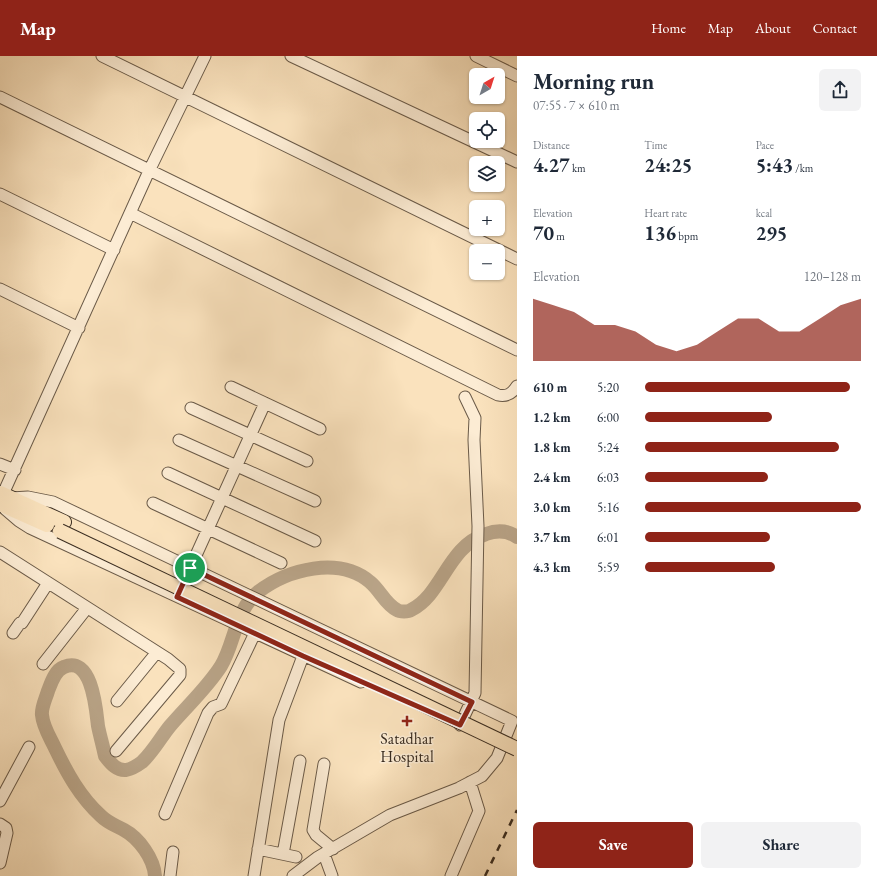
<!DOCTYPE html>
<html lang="en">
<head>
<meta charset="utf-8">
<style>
  body { margin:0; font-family:"EB Garamond",serif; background:#f2f2f3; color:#1f2937; height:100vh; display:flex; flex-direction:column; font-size:15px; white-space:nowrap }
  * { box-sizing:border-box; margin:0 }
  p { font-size:13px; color:#747a83 }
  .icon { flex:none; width:22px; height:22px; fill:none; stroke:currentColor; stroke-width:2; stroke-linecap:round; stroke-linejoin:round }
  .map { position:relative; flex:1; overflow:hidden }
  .drawer { display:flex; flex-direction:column; background:#fff; width:360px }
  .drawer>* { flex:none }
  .needle { width:26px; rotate:39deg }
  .fabs { position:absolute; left:469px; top:12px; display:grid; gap:8px }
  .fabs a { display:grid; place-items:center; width:36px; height:36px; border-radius:6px; background:#fff; box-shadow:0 1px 3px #0004; font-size:20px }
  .pin { position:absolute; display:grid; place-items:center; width:34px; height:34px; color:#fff; margin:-17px; border:2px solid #fff; border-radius:50%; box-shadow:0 1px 4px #0007 }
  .round { display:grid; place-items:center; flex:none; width:42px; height:42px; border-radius:6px; background:#f2f2f3 }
  .summary { display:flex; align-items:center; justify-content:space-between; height:68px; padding:0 16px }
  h1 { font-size:22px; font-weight:700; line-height:30px }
  .figures { display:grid; grid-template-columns:repeat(3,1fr); gap:6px; height:68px; padding:4px 16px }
  .figures div { display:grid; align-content:center }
  .figures b { font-size:20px; font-weight:700 }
  .figures small { font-size:11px; font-weight:400 }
  .figures p { font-size:11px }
  .chart { height:112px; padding:8px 16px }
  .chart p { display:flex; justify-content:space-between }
  .chart svg { width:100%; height:72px; margin-top:4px; fill:#8f2418; opacity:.7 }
  .action { display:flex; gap:8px; margin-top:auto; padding:8px 16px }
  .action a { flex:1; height:46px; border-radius:6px; background:#8f2418; color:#fff; font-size:16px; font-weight:700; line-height:46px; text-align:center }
  .action a+a { background:#f2f2f3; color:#1f2937 }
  ul { padding:0 16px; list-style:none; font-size:13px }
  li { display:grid; grid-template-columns:64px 48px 1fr; align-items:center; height:30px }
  li i { height:10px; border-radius:5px; background:#8f2418 }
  header { display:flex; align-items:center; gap:24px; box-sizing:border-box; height:56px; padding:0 20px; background:#8f2418; color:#fff }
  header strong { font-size:19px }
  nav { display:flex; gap:22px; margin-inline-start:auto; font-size:14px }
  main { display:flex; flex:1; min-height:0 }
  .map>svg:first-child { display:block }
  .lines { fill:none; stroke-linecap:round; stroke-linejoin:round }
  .river { stroke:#b9a488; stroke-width:14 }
  .minor-casing { stroke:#6a5a48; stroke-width:13 }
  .major-casing { stroke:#3a2d21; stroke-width:16 }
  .minor { stroke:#fcecd4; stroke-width:11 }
  .major { stroke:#fae2bd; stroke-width:14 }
  .rail { stroke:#3a2d21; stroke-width:2.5; stroke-dasharray:7 7; stroke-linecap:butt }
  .major-bridge-casing { stroke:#3a2d21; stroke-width:16; stroke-linecap:butt }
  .major-bridge { stroke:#fae2bd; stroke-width:14 }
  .route-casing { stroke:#fff; stroke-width:8 }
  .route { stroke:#8f2418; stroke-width:5 }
  .poi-dot { fill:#8f2418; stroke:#fcecd4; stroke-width:1.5 }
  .labels { text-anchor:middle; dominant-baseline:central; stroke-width:3; stroke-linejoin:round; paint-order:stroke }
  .poi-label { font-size:16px; fill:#3a2d21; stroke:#fcecd4 }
</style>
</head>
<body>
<header>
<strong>Map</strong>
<nav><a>Home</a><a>Map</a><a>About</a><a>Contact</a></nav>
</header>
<main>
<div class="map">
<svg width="517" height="820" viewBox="0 0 517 820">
  <rect width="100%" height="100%" fill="#fae2bd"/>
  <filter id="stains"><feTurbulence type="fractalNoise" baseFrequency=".005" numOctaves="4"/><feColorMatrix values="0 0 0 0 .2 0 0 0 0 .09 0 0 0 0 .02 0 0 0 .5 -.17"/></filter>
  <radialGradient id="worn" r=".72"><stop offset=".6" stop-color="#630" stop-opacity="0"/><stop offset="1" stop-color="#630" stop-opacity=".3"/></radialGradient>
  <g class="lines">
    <!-- river -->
    <path class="river" d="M155 820C154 803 139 782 124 774 115 769 108 767 101 760 80 741 67 717 55 692 50 681 43 671 42 659 41 652 46 642 48 635 51 627 55 614 64 611 92 599 96 653 98 670 100 680 103 690 105 700 110 706 116 715 126 714 131 713 138 709 142 706 153 696 161 681 170 670 187 650 207 632 221 610 235 587 235 554 258 536 288 513 339 500 370 526 380 534 385 548 397 554 400 556 408 556 411 554 443 538 447 491 486 478 497 474 507 474 517 481"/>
    <!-- minor casing -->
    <g class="minor-casing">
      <path id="minor" d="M102 0 517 203
        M291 0 517 106
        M476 0 517 20
        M0 41 517 294
        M0 138 114 194
        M130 157 498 339C507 341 512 338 517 330
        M0 233 79 272
        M231 331 320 373
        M191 352 307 405
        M179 384 315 445
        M0 408 15 414
        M168 417 315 485
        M3 438 149 115 205 0
        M11 442 28 441 53 446 512 665 497 702 482 720 459 732 390 759 318 801 293 820
        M153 447 281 507
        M5 453 19 465 30 472 361 626
        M0 496 168 603 180 613V619L116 695
        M178 539 265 347
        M13 577 20 567H22L48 527
        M43 608 87 552
        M117 645 157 596
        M460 669 475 637 478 470 474 384 475 362 465 341
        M324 708 313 774 316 779 333 793
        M0 745 29 691
        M165 758 208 657 213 651 221 648 255 577
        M0 768 6 772 7 777 0 807
        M258 793 296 801
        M283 798 300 705
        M324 798 332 820
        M170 820 173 796
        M254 820 279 664 303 600
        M451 820 479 755 470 726"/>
    </g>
    <!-- major casing -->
    <g class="major-casing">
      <path id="major" d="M0 437 64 466
        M0 448 47 469"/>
    </g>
    <!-- minor -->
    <use href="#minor" class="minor"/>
    <!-- major -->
    <use href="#major" class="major"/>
    <!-- rail -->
    <path class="rail" d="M485 820 517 754"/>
    <!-- major-bridge casing -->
    <g class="major-bridge-casing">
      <path id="major-bridge" d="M60 475 517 693"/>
    </g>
    <!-- major-bridge -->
    <use href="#major-bridge" class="major-bridge"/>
  </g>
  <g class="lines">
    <!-- route casing -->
    <g class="route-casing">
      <path id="route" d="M190 512 472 646 460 669 303 600 177 541Z"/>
    </g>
    <!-- route -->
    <use href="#route" class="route"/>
  </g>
  <!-- markers -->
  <path class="poi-dot" d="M405 659h4v4h4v4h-4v4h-4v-4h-4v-4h4z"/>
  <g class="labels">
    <!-- poi labels -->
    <g class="poi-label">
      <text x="407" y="682">Satadhar<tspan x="407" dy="18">Hospital</tspan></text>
    </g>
  </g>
  <rect width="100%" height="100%" filter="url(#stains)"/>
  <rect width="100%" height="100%" fill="url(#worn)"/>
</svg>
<div class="fabs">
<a><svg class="needle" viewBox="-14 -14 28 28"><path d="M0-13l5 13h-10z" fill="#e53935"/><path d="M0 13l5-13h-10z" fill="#747a83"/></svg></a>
<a><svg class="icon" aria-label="locate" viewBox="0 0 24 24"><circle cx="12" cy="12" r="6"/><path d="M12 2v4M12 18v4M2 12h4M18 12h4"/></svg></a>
<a><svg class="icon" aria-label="layers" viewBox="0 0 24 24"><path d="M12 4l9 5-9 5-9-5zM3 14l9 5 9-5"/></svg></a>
<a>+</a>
<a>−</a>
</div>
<div class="pin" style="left:190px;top:512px;background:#1e9e55"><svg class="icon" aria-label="arrive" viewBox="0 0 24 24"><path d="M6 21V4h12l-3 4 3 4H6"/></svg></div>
</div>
<section class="drawer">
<div class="summary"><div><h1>Morning run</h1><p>07:55 · 7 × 610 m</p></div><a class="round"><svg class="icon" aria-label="share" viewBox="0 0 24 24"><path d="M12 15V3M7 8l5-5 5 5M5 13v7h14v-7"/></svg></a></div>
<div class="figures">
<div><p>Distance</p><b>4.27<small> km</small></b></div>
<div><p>Time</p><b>24:25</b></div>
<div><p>Pace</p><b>5:43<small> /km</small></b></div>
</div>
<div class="figures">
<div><p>Elevation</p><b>70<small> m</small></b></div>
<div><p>Heart rate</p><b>136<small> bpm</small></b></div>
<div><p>kcal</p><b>295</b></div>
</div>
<div class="chart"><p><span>Elevation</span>120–128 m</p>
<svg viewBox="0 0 160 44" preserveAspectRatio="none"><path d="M0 44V6L10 10L20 14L30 22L40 22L50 26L60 34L70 38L80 34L90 26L100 18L110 18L120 26L130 26L140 18L150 10L160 6V44z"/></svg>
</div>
<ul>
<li><b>610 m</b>5:20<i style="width:95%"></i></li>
<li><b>1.2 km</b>6:00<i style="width:59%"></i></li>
<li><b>1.8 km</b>5:24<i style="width:90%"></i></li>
<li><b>2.4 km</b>6:03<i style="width:57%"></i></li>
<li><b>3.0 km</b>5:16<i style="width:100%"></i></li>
<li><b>3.7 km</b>6:01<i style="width:58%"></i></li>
<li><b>4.3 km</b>5:59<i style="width:60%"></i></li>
</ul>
<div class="action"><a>Save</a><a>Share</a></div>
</section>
</main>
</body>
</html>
